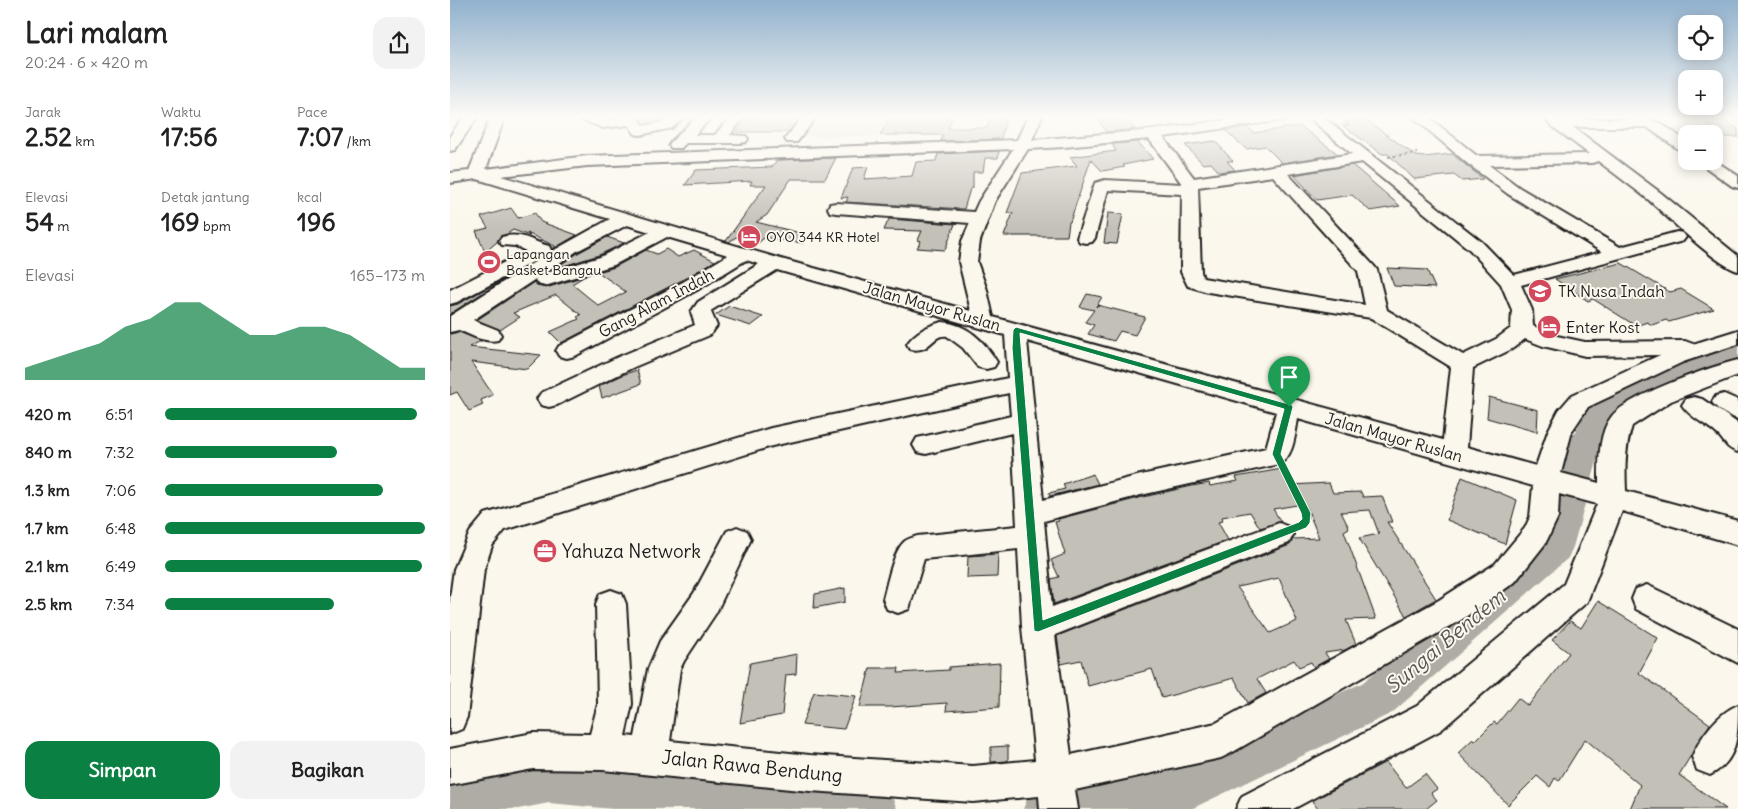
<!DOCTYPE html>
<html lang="id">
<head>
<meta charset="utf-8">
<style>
  body { margin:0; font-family:Delius,sans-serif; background:#f2f2f2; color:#222; height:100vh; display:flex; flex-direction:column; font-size:19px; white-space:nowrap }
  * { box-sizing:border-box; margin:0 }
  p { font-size:16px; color:#767676 }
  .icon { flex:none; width:28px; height:28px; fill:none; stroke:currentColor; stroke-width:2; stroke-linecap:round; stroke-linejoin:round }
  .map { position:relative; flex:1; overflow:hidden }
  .details { display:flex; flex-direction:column; background:#fff; width:450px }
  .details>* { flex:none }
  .controls { position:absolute; left:1228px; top:15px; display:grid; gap:10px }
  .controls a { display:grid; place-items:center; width:45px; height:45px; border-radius:10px; background:#fff; box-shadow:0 2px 12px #0003; font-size:25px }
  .pin { position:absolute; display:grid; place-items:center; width:42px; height:42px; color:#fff; margin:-51px -21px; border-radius:50% 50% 50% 0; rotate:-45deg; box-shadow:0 0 5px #0007 }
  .pin .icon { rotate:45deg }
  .round { display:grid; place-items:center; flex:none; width:52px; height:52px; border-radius:15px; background:#f2f2f2 }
  .overview { display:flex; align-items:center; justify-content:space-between; height:85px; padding:0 25px }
  h1 { font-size:28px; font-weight:700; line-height:38px }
  .stats { display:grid; grid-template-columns:repeat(3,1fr); gap:8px; height:85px; padding:5px 25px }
  .stats div { display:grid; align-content:center }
  .stats b { font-size:25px; font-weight:700 }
  .stats small { font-size:14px; font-weight:400 }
  .stats p { font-size:14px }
  .chart { height:140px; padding:10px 25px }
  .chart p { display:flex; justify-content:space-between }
  .chart svg { width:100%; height:90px; margin-top:5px; fill:#0b8043; opacity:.7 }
  .cta { display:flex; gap:10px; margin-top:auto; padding:10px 25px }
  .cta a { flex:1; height:58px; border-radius:15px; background:#0b8043; color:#fff; font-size:20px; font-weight:700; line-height:58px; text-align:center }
  .cta a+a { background:#f2f2f2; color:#222 }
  ul { padding:0 25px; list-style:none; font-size:16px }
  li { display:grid; grid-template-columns:80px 60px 1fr; align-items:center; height:38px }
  li i { height:12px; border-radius:6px; background:#0b8043 }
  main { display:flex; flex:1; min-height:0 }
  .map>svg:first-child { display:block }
  .built { fill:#eae6dc }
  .water { fill:#afaca5; stroke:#74726e }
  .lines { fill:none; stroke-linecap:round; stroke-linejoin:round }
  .river { fill:#afaca5; fill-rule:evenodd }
  .building { fill:#c3c0b8; stroke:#1c1c1c; fill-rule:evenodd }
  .minor-casing { stroke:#1c1c1c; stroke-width:4 }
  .path-far1 { stroke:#1c1c1c; stroke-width:2; stroke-dasharray:3 2.5; stroke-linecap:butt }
  .path { stroke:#1c1c1c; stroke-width:3; stroke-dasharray:5.5 4.5; stroke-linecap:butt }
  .minor { fill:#fbf7ec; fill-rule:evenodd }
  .route { fill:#0b8043; stroke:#fff; fill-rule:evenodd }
  .labels { text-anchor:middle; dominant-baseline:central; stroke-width:4; stroke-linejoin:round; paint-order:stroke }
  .far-poi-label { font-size:14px; fill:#1c1c1c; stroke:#fbf7ec; text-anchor:start }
  .poi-label { font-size:16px; fill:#1c1c1c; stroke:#fbf7ec; text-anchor:start }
  .street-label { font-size:16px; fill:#1c1c1c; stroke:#fbf7ec }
  .near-poi-label { font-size:19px; fill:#1c1c1c; stroke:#fbf7ec; text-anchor:start }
  .near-street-label { font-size:19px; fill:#1c1c1c; stroke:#fbf7ec }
  .near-water-label { font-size:21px; font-style:italic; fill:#575653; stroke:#fbf7ec }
</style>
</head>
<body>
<main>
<section class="details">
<div class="overview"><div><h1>Lari malam</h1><p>20:24 · 6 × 420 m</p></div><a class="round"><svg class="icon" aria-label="share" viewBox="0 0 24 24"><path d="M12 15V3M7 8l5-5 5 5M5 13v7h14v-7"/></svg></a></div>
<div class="stats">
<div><p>Jarak</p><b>2.52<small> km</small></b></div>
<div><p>Waktu</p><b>17:56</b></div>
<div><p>Pace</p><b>7:07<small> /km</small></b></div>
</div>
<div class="stats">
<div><p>Elevasi</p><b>54<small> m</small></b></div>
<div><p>Detak jantung</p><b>169<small> bpm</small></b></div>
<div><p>kcal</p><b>196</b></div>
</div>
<div class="chart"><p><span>Elevasi</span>165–173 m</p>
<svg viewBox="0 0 160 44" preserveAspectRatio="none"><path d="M0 44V38L10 34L20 30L30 26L40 18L50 14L60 6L70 6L80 14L90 22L100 22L110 18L120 18L130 22L140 30L150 38L160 38V44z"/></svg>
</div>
<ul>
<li><b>420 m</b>6:51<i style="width:97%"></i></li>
<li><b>840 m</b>7:32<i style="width:66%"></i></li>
<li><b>1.3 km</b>7:06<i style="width:84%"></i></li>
<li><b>1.7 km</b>6:48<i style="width:100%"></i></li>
<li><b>2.1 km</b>6:49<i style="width:99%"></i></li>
<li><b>2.5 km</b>7:34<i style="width:65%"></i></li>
</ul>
<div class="cta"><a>Simpan</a><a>Bagikan</a></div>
</section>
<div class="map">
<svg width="1288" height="809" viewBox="0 0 1288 809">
  <rect width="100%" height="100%" fill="#fbf7ec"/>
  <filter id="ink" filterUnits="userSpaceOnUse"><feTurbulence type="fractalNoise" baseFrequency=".02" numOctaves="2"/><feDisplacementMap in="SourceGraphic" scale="10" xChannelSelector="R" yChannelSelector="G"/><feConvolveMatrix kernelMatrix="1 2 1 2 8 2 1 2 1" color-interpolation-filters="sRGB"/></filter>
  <g filter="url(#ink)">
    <!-- built -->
    <path class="built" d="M365 116H437L425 137H349Z"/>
    <!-- water -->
    <path class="water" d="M140 116H224L215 124 192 129 189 117 153 123Z"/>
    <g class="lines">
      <!-- river -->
      <path class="river" d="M1288 339V358L1166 411 1153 440 1123 547 1118 558 942 713 741 809H573L580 792 597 785 715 773 912 683 1090 538 1121 440 1143 397Z
        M99 757 423 785 440 792 447 809H163L99 803 68 809H0V774Z"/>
    </g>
    <!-- building -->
    <path class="building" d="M301 116H351L338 132H286Z
      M440 116H503L498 128H537L540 116H556L551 139 491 141 493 135H430Z
      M676 117 685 129 656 132 649 120Z
      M1248 118 1272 119 1288 129V137H1274Z
      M915 119 966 156 974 157 1002 154 1033 179 1012 181 1004 175 964 179 938 154H932L892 125H899L895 122Z
      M850 126 888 154 832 163 815 146 796 149 775 130 797 127 804 133Z
      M765 141 783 161H777L785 170 769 172 761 163 753 164 735 145Z
      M688 142 703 159 673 165 675 167 652 171 641 159 620 222H619L617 236H554L563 213H557L572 173 627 166 620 157 666 151 662 144Z
      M549 151 548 158H535L533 172H523V188L520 189 514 209 396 202 398 197 391 198 403 168 418 167 414 179 462 176 466 162 486 161 488 154Z
      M386 158 375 179H341L317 215 306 222 354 234 353 243 314 238 308 243 286 237 279 242 276 241 316 185H300L302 181 235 185 246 170 322 167 327 160Z
      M902 165 907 169 950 206 920 211 902 195 867 200 844 175Z
      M61 208 68 218 85 213 91 222 127 235 103 249 105 246 77 233 80 236 63 230 57 234 50 236 47 242 35 252 26 231 38 228 31 217Z
      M658 213 673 214 667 244 654 243Z
      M439 219 505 224 495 250 467 248 471 241 468 240 472 231 434 230Z
      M157 237 174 243 149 255 104 269 128 253Z
      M216 249 228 257 244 250 265 261 232 280 111 343 100 332 129 319 127 317 131 315 106 295 63 313 70 317 50 330 27 320 84 282 87 286 96 288 135 276 122 284 149 306 176 292 148 272 165 267 196 250 207 254Z
      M1171 263 1220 292 1231 289 1264 309 1219 322 1216 320 1202 325 1197 322 1186 326 1143 299 1138 301 1105 279Z
      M937 268 977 270 985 288 944 286Z
      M54 279 0 314V306L8 304Z
      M637 294 652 297 646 307 647 305 695 317 685 335 670 331 664 341 638 334 644 325 635 322 644 310 630 307Z
      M279 306 313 317 301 326 266 315Z
      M9 332 31 341 19 347 91 355 77 369 21 362 43 395 31 400 33 405 19 411 7 392 0 395V334Z
      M187 370 191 384 152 398 149 386 175 374Z
      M1039 397 1088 410 1087 432 1037 418Z
      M832 469 840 485 879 483 883 493 911 492 913 497 932 496 942 522H937L986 599 956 616 909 538 929 534 920 510 891 512 899 528 894 531 926 619 896 620 906 644 895 650 875 653 879 659 864 667 861 662 849 667 844 660 807 679 816 693 798 703 784 678 712 698 702 669 638 686 631 660 611 664 607 636 840 545 843 539 869 538 857 508H854L853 504 823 509 831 522 810 528 800 512 772 517 773 521 768 522 778 540 604 604 601 579 609 577 601 560 615 554 605 522 609 521 608 519 689 498 742 486 759 483 760 486 788 481 786 477ZM829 578 847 621 820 633 787 587Z
      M643 474 648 484 600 496 599 493 615 489 613 484Z
      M1012 477 1067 500 1055 544 997 520Z
      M548 554 547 577 517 578 518 556Z
      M395 588V602L364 608 365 594Z
      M1148 601 1208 638 1189 673 1260 724 1229 775 1276 809H1180L1190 785 1135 739 1109 781 1105 778 1100 787 1087 776 1058 805 1008 753 1023 739 1025 741 1044 722 1047 724 1068 698 1078 706 1119 653 1102 640 1120 621 1131 628Z
      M347 654 346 674 336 675 332 715 290 723 300 663Z
      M550 663 549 707 496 711 497 703 440 707H410L420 668H449L448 673 499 670V667Z
      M364 692 406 696 394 729 352 725Z
      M558 746V761L541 762V747Z
      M936 762 956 788 975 774 987 789 981 793 987 800 976 809H868L862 801Z"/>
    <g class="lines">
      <!-- minor casing -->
      <g class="minor-casing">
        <path id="minor" d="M14 116H28L5 150 0 151V136Z
          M41 116H55L36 169 137 156 567 140 578 116H592L582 140 703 130 806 116H841L834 120 713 137 744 178 902 154 857 116H872L1032 242 1064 275 1152 252 1058 194 1018 164 962 116H977L1027 156 1139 154 1102 126 1092 116H1107L1111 119H1179V116C1205 116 1216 127 1236 141V152L1231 151 1197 127H1123L1211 193 1288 256V271C1266 265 1219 218 1200 201 1183 187 1165 174 1148 161L1142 163 1039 165 1070 188 1170 247 1227 232 1233 233 1236 237 1233 241 1071 285 1082 310 1083 326 1107 336 1135 342 1235 341 1243 344 1288 330V344L1233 362 1138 407 1122 431 1111 473 1149 483C1149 463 1148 433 1162 416 1179 395 1260 367 1288 360V375L1221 401 1182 426C1175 447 1175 468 1176 491L1288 521V545L1172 511 1137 602 991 730 843 809H786L792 796 967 706 1114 584 1147 504 1109 494 1108 517 1099 536 1095 544 1065 582 1011 620 783 752 771 758 625 790 628 809H590L589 796 523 802 360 791 153 770 83 769 0 785V749L83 733 140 734 148 704 146 604 150 594 161 590 172 594 176 604 182 704 175 736 185 737 198 669 210 641 244 593 277 531 287 527 297 531 301 539 266 613 234 661 230 669 220 741 360 755 523 766 585 760 572 627 568 549 474 559 459 609 448 613 437 609 433 599C437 585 443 553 453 543 456 539 462 538 467 536L567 526 562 433 476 454 467 452 463 445 467 438 476 436 561 416 559 393 322 446 55 530 42 546 34 569 17 717 12 729 0 734V598L4 569 20 532 35 514 321 428 558 378 555 335 327 270 262 310 261 312 267 326 260 335 184 367 107 405 99 407 91 405 87 399 91 393 168 357 245 325 241 312 248 302 309 264 296 260 247 290 125 356 117 358 109 356 106 351 109 346 233 282 278 255 217 237 164 265 95 286 88 284 85 280 87 278 23 320 48 330 51 335 48 340C34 343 21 335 9 330L0 332V316L94 256 7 302 0 304V290L76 251 65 246 52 245 49 241 52 237C73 232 80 241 99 246L101 250 99 253 160 219 27 179 0 183V173L19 171ZM699 139 732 184 655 180 645 183 627 238 630 242 636 243 642 242 645 238 658 190 732 194 731 272 738 286 758 292 921 318 1001 367 993 440 543 317 537 290 527 262 530 241 545 201 578 149 614 147ZM563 149 529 201 524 212 386 203 380 204 378 208 380 212 386 213 520 223 512 241 509 262 521 311 331 259 51 176 137 166ZM912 162 1020 250 1051 284 1062 310 1061 328 1046 339 1013 355 937 310 927 270 924 266 838 174ZM823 176 908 271 915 305 753 278 751 272 748 187ZM177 225 200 232 150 257 93 274 127 251ZM1075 339 1093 346 1135 356 1210 355 1122 395 1109 410 1098 431 1086 466 1017 447 1023 368 1062 349ZM577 341 826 412 816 448 691 475 593 500ZM848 419 1083 486 1080 517 1075 528 1045 564 989 600 766 723 621 755 605 635 839 543 843 535 839 527 829 523 602 607 594 521 691 495 829 464C844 457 845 434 848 419Z
          M128 116H146L155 120 183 116 188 117 194 126 212 122 220 116H235L222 128 190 135 185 134 179 125 153 128 130 119Z
          M247 116H262L245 135H265L281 116H295L280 135 296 136 298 139 296 142 291 143H236L231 148H221L219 145 221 142Z
          M353 116H367L347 142H337L335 139Z
          M1264 160 1288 176V188L1282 186 1247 161Z
          M492 322C518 324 534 341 547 362L544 367 536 369 528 367 513 348 497 336C481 334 481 354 460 349L457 344C466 331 478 326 492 322Z
          M1274 394 1288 400V419C1278 416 1268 411 1262 402L1266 396Z
          M1244 397 1252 399 1286 422 1288 425V452C1275 448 1276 442 1267 434 1256 423 1240 418 1232 405L1236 399Z
          M1197 585 1288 629V663L1186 609 1182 599 1186 589Z
          M1288 705C1288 736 1288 761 1260 775L1247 770 1242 757C1250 737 1268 713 1288 705Z"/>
      </g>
      <!-- path-far1 -->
      <path class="path-far1" d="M938 157 967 153"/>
      <!-- path -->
      <path class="path" d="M834 468 856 513 857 520 848 527"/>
      <!-- minor -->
      <use href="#minor" class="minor"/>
    </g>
  </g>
  <!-- sky -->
  <linearGradient id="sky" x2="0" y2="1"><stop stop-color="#91b1cd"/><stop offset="0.51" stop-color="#fdfbf6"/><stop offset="1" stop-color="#fdfbf6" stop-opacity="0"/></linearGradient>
  <rect width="1288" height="229" fill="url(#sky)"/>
  <!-- route -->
  <path class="route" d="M566 327 842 405 843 407 831 454 861 513 860 523 856 528 588 632 584 631 562 348 563 330ZM570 333 834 409 822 454 851 513 852 519 849 522 593 620Z"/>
  <!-- icons -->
  <defs>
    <g id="hotel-disc" transform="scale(1.25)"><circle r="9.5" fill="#d1495b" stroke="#fbf7ec"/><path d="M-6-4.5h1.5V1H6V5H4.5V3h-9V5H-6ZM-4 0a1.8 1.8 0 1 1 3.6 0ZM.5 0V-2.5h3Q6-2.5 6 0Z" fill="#fff"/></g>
    <g id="stadium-disc" transform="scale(1.25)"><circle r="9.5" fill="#d1495b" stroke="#fbf7ec"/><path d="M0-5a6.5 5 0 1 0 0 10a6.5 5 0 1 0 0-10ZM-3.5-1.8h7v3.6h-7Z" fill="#fff"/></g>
    <g id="school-disc" transform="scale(1.25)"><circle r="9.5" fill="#d1495b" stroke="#fbf7ec"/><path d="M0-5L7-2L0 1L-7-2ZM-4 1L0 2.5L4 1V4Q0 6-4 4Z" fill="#fff"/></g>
    <g id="office-disc" transform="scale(1.25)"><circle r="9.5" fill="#d1495b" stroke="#fbf7ec"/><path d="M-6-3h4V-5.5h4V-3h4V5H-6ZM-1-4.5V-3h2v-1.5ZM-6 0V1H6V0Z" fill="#fff"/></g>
  </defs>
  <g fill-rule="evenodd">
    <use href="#hotel-disc" x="299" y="237"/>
    <use href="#stadium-disc" x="39" y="262"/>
    <use href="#school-disc" x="1090" y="291"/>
    <use href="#hotel-disc" x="1099" y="327"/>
    <use href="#office-disc" x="95" y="551"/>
  </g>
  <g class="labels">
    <!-- far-poi labels -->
    <g class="far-poi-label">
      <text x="316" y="237">OYO 344 KR Hotel</text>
      <text x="56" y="254">Lapangan<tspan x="56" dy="16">Basket Bangau</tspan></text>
    </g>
    <!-- poi labels -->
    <g class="poi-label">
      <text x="1108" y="291">TK Nusa Indah</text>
      <text x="1116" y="327">Enter Kost</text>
    </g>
    <!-- street labels -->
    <g class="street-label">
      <text transform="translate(206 303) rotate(-28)">Gang Alam Indah</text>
      <text transform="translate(482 306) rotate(16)">Jalan Mayor Ruslan</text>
      <text transform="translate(944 437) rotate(16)">Jalan Mayor Ruslan</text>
    </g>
    <!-- near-poi labels -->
    <g class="near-poi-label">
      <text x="112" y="551">Yahuza Network</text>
    </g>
    <!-- near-street labels -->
    <g class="near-street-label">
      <text transform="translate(302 766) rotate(6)">Jalan Rawa Bendung</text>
    </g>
    <!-- near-water labels -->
    <g class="near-water-label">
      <text transform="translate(995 641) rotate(-40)">Sungai Bendem</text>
    </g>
  </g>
</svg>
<div class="controls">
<a><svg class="icon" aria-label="locate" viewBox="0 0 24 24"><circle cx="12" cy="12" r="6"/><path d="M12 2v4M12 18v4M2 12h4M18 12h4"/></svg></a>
<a>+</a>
<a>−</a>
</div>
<div class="pin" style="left:839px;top:407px;background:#1e9e55"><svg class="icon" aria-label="arrive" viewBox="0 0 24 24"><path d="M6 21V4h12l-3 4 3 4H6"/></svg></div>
</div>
</main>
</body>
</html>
